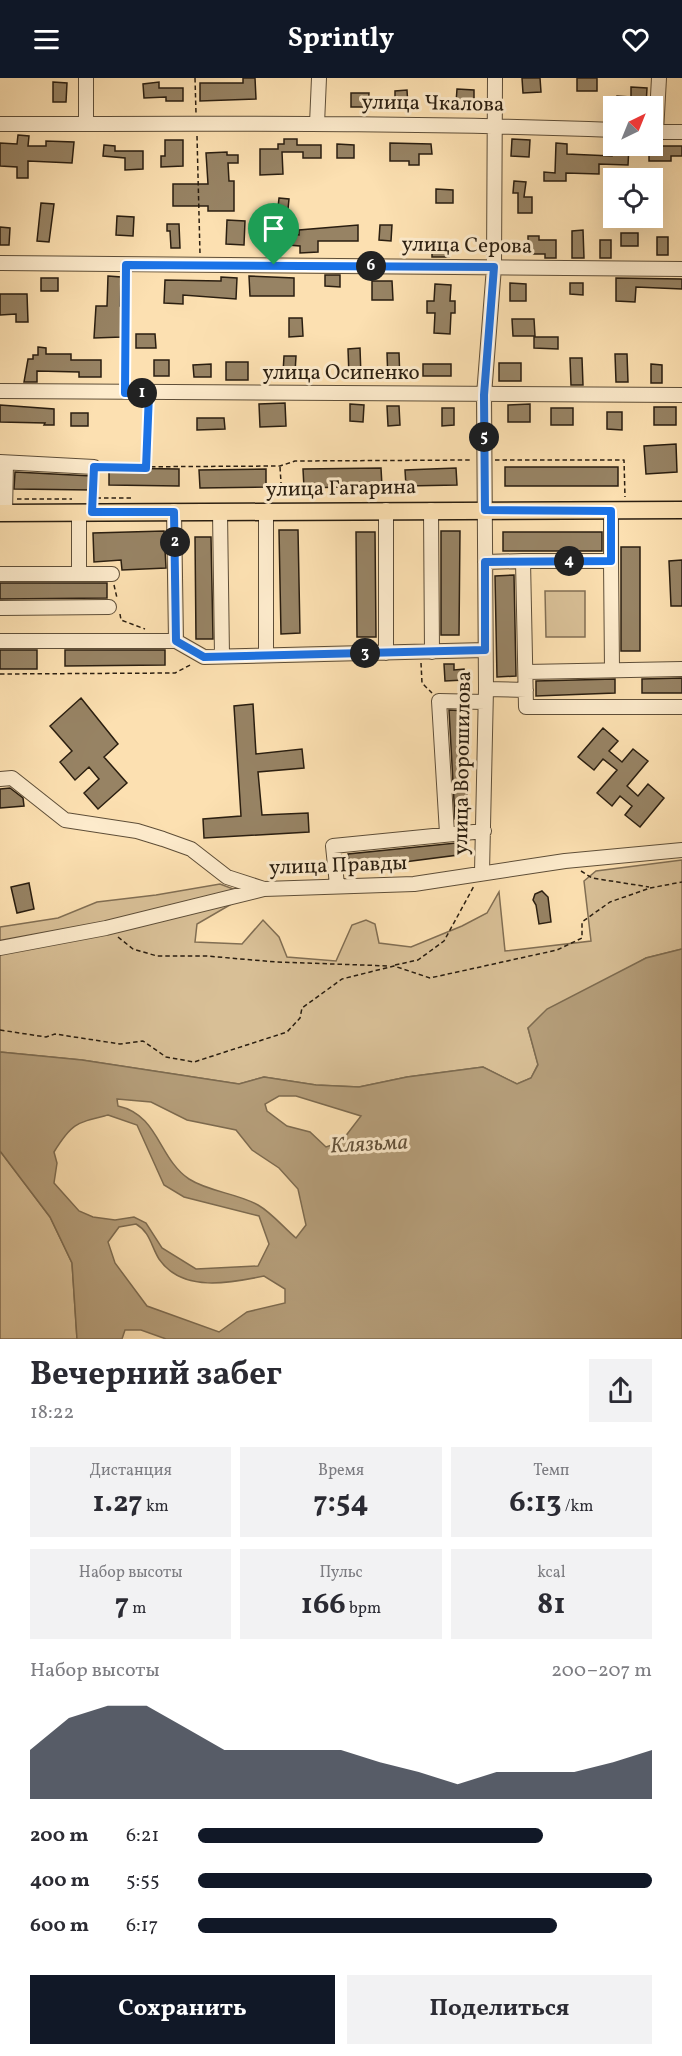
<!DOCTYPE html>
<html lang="ru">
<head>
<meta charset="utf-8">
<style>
  body { margin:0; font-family:Vollkorn,serif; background:#f2f2f3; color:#2b2b33; height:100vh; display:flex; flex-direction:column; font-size:22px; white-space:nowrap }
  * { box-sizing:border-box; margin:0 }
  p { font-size:20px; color:#7c7c81 }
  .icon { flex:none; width:33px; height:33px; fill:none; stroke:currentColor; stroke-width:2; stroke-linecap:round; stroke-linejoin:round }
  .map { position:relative; height:1261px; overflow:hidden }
  .details { display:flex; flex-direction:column; background:#fff; flex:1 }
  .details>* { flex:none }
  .needle { width:39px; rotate:43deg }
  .buttons { position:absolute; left:603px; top:18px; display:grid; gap:12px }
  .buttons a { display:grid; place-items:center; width:60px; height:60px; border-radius:0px; background:#fff; box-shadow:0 6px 24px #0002; font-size:30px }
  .pin { position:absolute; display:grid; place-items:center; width:51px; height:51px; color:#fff; margin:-62px -26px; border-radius:50% 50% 50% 0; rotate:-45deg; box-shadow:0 0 6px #0007 }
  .pin .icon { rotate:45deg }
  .km { position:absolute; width:30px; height:30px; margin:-15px; border-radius:50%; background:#222; color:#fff; font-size:16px; line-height:30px; text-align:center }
  .round { display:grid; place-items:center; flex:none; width:63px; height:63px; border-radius:0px; background:#f2f2f3 }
  .headline { display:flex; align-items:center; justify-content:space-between; height:102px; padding:0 30px }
  h1 { font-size:33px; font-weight:700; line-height:45px }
  .figures { display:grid; grid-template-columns:repeat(3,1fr); gap:9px; height:102px; padding:6px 30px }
  .figures div { display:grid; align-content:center; border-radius:0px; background:#f2f2f3; text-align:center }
  .figures b { font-size:30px; font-weight:700 }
  .figures small { font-size:16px; font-weight:400 }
  .figures p { font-size:16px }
  .chart { height:168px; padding:12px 30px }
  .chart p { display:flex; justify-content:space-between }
  .chart svg { width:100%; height:108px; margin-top:6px; fill:#111827; opacity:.7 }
  .action { display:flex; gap:12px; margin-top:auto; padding:12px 30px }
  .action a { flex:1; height:69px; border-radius:0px; background:#111827; color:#fff; font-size:24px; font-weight:700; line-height:69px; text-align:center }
  .action a+a { background:#f2f2f3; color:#2b2b33 }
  ul { padding:0 30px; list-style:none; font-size:20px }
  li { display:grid; grid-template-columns:96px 72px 1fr; align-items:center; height:45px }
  li i { height:15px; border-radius:8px; background:#111827 }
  header { display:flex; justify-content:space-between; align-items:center; height:78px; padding:0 30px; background:#111827; color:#fff; font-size:27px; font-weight:700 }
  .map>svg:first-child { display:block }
  .green { fill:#d8bf96; stroke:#816e53; stroke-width:1.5 }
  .water { fill:#b59e7a; stroke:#7d6b50; stroke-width:1.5; fill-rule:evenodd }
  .building { fill:#978364; stroke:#2a1e10; stroke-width:1.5 }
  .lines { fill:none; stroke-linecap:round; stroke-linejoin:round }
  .minor-casing { stroke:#5e4e38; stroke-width:16 }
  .major-casing { stroke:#2a1e10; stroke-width:19 }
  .path { stroke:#2a1e10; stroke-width:1.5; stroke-dasharray:4.5 3; stroke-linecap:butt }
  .minor { stroke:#fdebcc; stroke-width:14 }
  .major { stroke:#fce0b1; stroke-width:16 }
  .route-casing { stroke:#fff; stroke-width:12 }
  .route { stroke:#1a73e8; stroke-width:8 }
  .labels { text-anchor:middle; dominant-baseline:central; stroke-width:6; stroke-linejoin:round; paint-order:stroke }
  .street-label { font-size:21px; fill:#2a1e10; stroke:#fdebcc }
  .water-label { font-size:22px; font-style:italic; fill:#62513a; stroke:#fdebcc }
</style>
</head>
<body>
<header><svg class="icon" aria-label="menu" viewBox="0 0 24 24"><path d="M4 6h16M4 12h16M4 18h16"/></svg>Sprintly<svg class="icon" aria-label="heart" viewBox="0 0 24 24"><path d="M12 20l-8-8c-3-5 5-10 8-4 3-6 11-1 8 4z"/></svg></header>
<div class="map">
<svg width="682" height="1261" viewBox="0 0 682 1261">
  <rect width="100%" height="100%" fill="#fce0b1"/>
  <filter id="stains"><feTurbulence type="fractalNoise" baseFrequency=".00333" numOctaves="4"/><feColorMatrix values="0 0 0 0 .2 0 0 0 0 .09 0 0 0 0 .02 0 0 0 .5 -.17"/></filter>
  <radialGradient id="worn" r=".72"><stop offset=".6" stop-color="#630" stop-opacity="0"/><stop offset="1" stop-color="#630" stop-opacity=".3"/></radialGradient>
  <!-- green -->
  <path class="green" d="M545 513H585V559H546Z
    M682 782V871L646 880 528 950 538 986 531 1000 517 1006 483 989 407 999 359 1009 316 1007 264 999 239 1006 82 982 0 974V849L58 840 97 824 156 817 220 806 236 812 235 824 197 846 195 864 242 866 263 842 279 859 287 879 336 883 352 847 366 842 375 846 379 865 411 869 462 848 487 835 499 814 505 873 591 863 584 803 596 793Z
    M0 1073 50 1139 72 1185 77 1261H0Z"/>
  <!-- water -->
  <path class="water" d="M682 871V1261H166L141 1252H125L122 1261H77L72 1185 50 1139 0 1073V974L82 982 239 1006 264 999 316 1007 359 1009 407 999 483 989 517 1006 531 1000 538 987 528 950 547 931 646 880ZM279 1018H296L361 1038 341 1064 326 1069 310 1054 287 1048 267 1033 265 1026ZM117 1021 151 1024 187 1042 236 1052 252 1072 279 1090 298 1111 306 1147 296 1160C284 1150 272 1135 258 1127 237 1115 209 1114 189 1101 158 1080 159 1037 118 1028ZM108 1037 137 1047 164 1107 184 1119 259 1138 269 1166 258 1188 196 1191 162 1170 146 1145 134 1139 115 1142 93 1139 79 1133 54 1105 57 1085 54 1074C72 1045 76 1045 108 1037ZM136 1146C150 1154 151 1168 159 1181 182 1215 231 1205 264 1198L285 1211V1225L247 1234 219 1254 147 1228 115 1185 108 1164 119 1149Z"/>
  <!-- building -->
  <path class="building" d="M243 0H255L256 21 200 23V5H243Z
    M522 0H540L541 14 523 15Z
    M577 0H597V13H577Z
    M53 4 67 5 66 24H53Z
    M159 4V10H183V23H166V19L144 20 143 6Z
    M631 9 647 10 646 28H616L617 18 631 19Z
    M457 11 474 12V25H456Z
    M407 12 408 28H395V13Z
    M351 15H369L368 29H351Z
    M18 57 29 58 28 68H46V63L74 64 72 85 28 83V100H17V89L0 88V65L17 66Z
    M284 61H297V67H321V80H303V74H282L283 96 260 97V71H278V66H284Z
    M512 61 530 62 529 79 511 78Z
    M165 62H183V88L161 89V78H165Z
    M390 65 431 66 432 76H419V87H409V83H390Z
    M556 65 567 66V76L612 78V67L629 68 628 87 599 86V96L566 95V103H544V94L555 95Z
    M337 66 354 67V80H337Z
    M104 67 115 68V73H143V91L125 92V80L103 78Z
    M649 68H682V78H671V83H649Z
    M227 74V77H238V85H228L229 103H234V133H208V128H173V106H208L206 75Z
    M514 103 526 104 524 119H532V135H518V115H513Z
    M436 111 453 112V125H436Z
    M279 120 289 121 287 141 277 139Z
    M41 125 54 126 49 164 37 163Z
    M117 138 134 139 133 158 116 157Z
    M227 142 245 143 244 167 226 166Z
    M167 146H179L180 170H171L170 153H167Z
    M358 147V163H318V174L300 175V168L276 166 277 155 299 157V152Z
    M380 147H392L391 163 379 162Z
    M0 149 10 150 9 167H0Z
    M583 152 584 180H572V153Z
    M621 155H638V168H621Z
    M528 158H539V162H556V180H545V176H528Z
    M657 159H668V177H657Z
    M600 162H611V180H600Z
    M432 165H449V179H432Z
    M325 197H340V209L325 208Z
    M108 198 121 199 120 228H123L122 259 94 260 96 228H107Z
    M249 198 294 200V218H250Z
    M221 199 237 200 236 221 183 217V226L164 225 165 202 221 203Z
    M41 200H58V213H41Z
    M616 200 682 201V211L636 209 635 224 616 223Z
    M372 203H392L393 222H372Z
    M510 205 526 206V223H510Z
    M570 205H583V217L570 216Z
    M435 206 451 207 450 223H455V235H451L450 256 434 255 435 235H427V223H434Z
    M0 216H27L28 244H16V236L0 237Z
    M289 240H302L303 258 289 259Z
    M512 241H534L535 258H513Z
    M136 256H155L156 270H136Z
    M534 259H558V271L534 270Z
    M38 269 46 270V276H71V282H101V299H79V294L37 293V304H24L28 281H33V277H38Z
    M360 270 361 298H349L348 271Z
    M387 275H399L400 302 388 303Z
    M615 276H627L628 304H616Z
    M284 278H296L295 295H283Z
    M570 280H582L583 307H571Z
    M154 282H169V298H154Z
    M226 284H248V302H226Z
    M499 285H521V303H499Z
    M211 286V299H194L193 287Z
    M423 286H451V298H423Z
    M651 286 662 287V305H651Z
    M285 325 286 348 260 349 259 326Z
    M350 326 364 327 363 344 350 343Z
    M530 326V344H508V327Z
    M0 327 54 331V347H44L45 345 0 344Z
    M387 328H399L400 347 388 348Z
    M654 329H676V347H654Z
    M442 330H454V347L442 348Z
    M551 330H573V347H551Z
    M607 334H622V352L607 351Z
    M71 335H88V348H71Z
    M197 340H224L225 351 197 352Z
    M676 366 677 394 646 396 644 368Z
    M505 389H618V408H505Z
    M109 390 179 391V408L109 407Z
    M381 390 382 408 304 410 303 391Z
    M456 390 457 407 406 408 405 392Z
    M266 391V409L200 410 199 392Z
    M15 394 92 398V412L14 411Z
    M279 452H298L300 555 281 556Z
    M164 453 166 490 122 492 121 482 94 484 93 455Z
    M441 453H460L459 557H441Z
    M356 454H375L376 559H357Z
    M503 454H602V473H503Z
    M195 459H211L213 561H196Z
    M621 469H640V573H621Z
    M682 482V528H671L669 483Z
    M514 497 516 598 497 599 495 498Z
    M0 505H107V520L0 521Z
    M0 572H37V591H0Z
    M65 572H165V587L65 588Z
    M444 586H454V592L464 591V602L445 603Z
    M682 600V615H642V601Z
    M615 601V615L536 618V603Z
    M81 620 118 666 104 679 127 705 98 731 84 715 99 701 89 689 75 702 60 684 72 673 50 648Z
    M253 626 256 676 302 671 304 690 258 694 262 737 308 735 309 754 204 760 203 741 241 738 234 628Z
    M449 632 466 633 467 740 455 741Z
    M603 650 618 663 609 673 622 684 633 671 648 683 627 708 638 718 648 706 664 720 640 749 625 737 632 728 620 718 612 728 597 715 617 692 603 681 594 692 578 679Z
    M10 710 23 720 24 728 0 730V711Z
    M456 765 458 777 350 791 348 776Z
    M29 805 34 831 17 835 11 809Z
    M542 813 548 819 551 844 539 846 536 827 533 822 535 816Z"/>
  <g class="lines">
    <!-- minor casing -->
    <g class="minor-casing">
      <path id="minor" d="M0 46C205 46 409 44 614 52
        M86 46V0
        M317 46 319 0
        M652 54H682
        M656 54 659 0
        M0 185 682 191
        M0 313 682 317
        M0 384 94 389
        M386 432V575
        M431 432 432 574
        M174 433 176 563
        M79 434V495
        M220 434 222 578
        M5 435 6 385
        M523 483H611V433
        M611 483 612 592
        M485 484 523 483 526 629H682
        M0 496H112
        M0 530 109 529
        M0 563H176L204 579 485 572
        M266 577V434
        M526 594 682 591
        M486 611 526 612
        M0 701 12 700 65 742 137 753 163 761 191 771 227 799 264 811
        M447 755 439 623 485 624
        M482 794 486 611 484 317 494 189 495 0
        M337 807 333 768 484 753
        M0 870 106 850 264 811 414 806 565 783 682 772"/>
    </g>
    <!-- major casing -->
    <g class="major-casing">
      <path id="major" d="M0 435 682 432"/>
    </g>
    <!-- path -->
    <path class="path" d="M195 0 196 35
      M197 58 200 176
      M125 300V197
      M495 382H624L625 419
      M106 389 280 388 295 383 472 382
      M146 389 149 325
      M280 389 282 420
      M94 402V418
      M89 420H132
      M17 421H72
      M114 507 117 520
      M120 536 121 542 145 551
      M421 585 422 605 432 615
      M0 596 175 595 192 586
      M581 793 592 800 649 809
      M118 859 133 871 157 878H206L277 884 390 888
      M395 887 418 882 444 863 474 808
      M0 952 46 959 55 956 120 966 143 963 166 979 194 984 287 954 300 940 302 930 342 901 394 888 430 900 557 872 582 860V844L610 824 650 810 682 804"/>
    <!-- minor -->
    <use href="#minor" class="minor"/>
    <!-- major -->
    <use href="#major" class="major"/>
  </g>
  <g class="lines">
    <!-- route casing -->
    <g class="route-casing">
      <path id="route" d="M126 187 494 189 484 317 485 432 611 433V483L485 484V572L204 579 176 563 174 434H92L94 389 146 390 149 315H125Z"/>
    </g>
    <!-- route -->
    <use href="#route" class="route"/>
  </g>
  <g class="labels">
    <!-- street labels -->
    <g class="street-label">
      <text transform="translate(433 26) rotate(1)">улица Чкалова</text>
      <text transform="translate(467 168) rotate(1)">улица Серова</text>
      <text x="341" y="295">улица Осипенко</text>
      <text transform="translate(341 411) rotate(-1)">улица Гагарина</text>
      <text transform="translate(463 685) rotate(-89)">улица Ворошилова</text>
      <text transform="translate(338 788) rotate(-2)">улица Правды</text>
    </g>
    <!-- water labels -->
    <g class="water-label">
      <text transform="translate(369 1067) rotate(-3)">Клязьма</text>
    </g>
  </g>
  <rect width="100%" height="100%" filter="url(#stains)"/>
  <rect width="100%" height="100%" fill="url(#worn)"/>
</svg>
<div class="buttons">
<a><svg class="needle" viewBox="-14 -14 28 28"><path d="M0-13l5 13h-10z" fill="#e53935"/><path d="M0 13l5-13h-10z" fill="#7c7c81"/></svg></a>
<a><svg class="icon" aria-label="locate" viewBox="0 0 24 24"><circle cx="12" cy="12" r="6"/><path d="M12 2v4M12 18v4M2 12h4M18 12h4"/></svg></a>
</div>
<div class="pin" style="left:274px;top:187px;background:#1e9e55"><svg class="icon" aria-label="arrive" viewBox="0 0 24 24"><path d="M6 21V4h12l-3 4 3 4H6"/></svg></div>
<b class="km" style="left:142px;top:315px">1</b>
<b class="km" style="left:175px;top:464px">2</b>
<b class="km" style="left:365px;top:575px">3</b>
<b class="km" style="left:569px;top:483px">4</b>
<b class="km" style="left:484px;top:359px">5</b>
<b class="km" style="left:371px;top:188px">6</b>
</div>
<section class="details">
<div class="headline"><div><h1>Вечерний забег</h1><p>18:22</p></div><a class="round"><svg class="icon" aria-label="share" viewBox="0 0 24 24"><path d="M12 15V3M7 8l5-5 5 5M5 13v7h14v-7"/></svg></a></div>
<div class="figures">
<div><p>Дистанция</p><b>1.27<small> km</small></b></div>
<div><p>Время</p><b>7:54</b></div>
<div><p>Темп</p><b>6:13<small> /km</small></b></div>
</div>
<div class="figures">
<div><p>Набор высоты</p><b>7<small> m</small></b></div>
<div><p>Пульс</p><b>166<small> bpm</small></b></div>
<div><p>kcal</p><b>81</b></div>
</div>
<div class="chart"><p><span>Набор высоты</span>200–207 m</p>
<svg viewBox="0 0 160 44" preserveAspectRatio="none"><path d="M0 44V24L10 11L20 6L30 6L40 15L50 24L60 24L70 24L80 24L90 29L100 33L110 38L120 33L130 33L140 33L150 29L160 24V44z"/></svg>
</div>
<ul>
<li><b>200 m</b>6:21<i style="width:76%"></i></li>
<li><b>400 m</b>5:55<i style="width:100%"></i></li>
<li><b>600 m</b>6:17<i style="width:79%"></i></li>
</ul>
<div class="action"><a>Сохранить</a><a>Поделиться</a></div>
</section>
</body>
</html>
